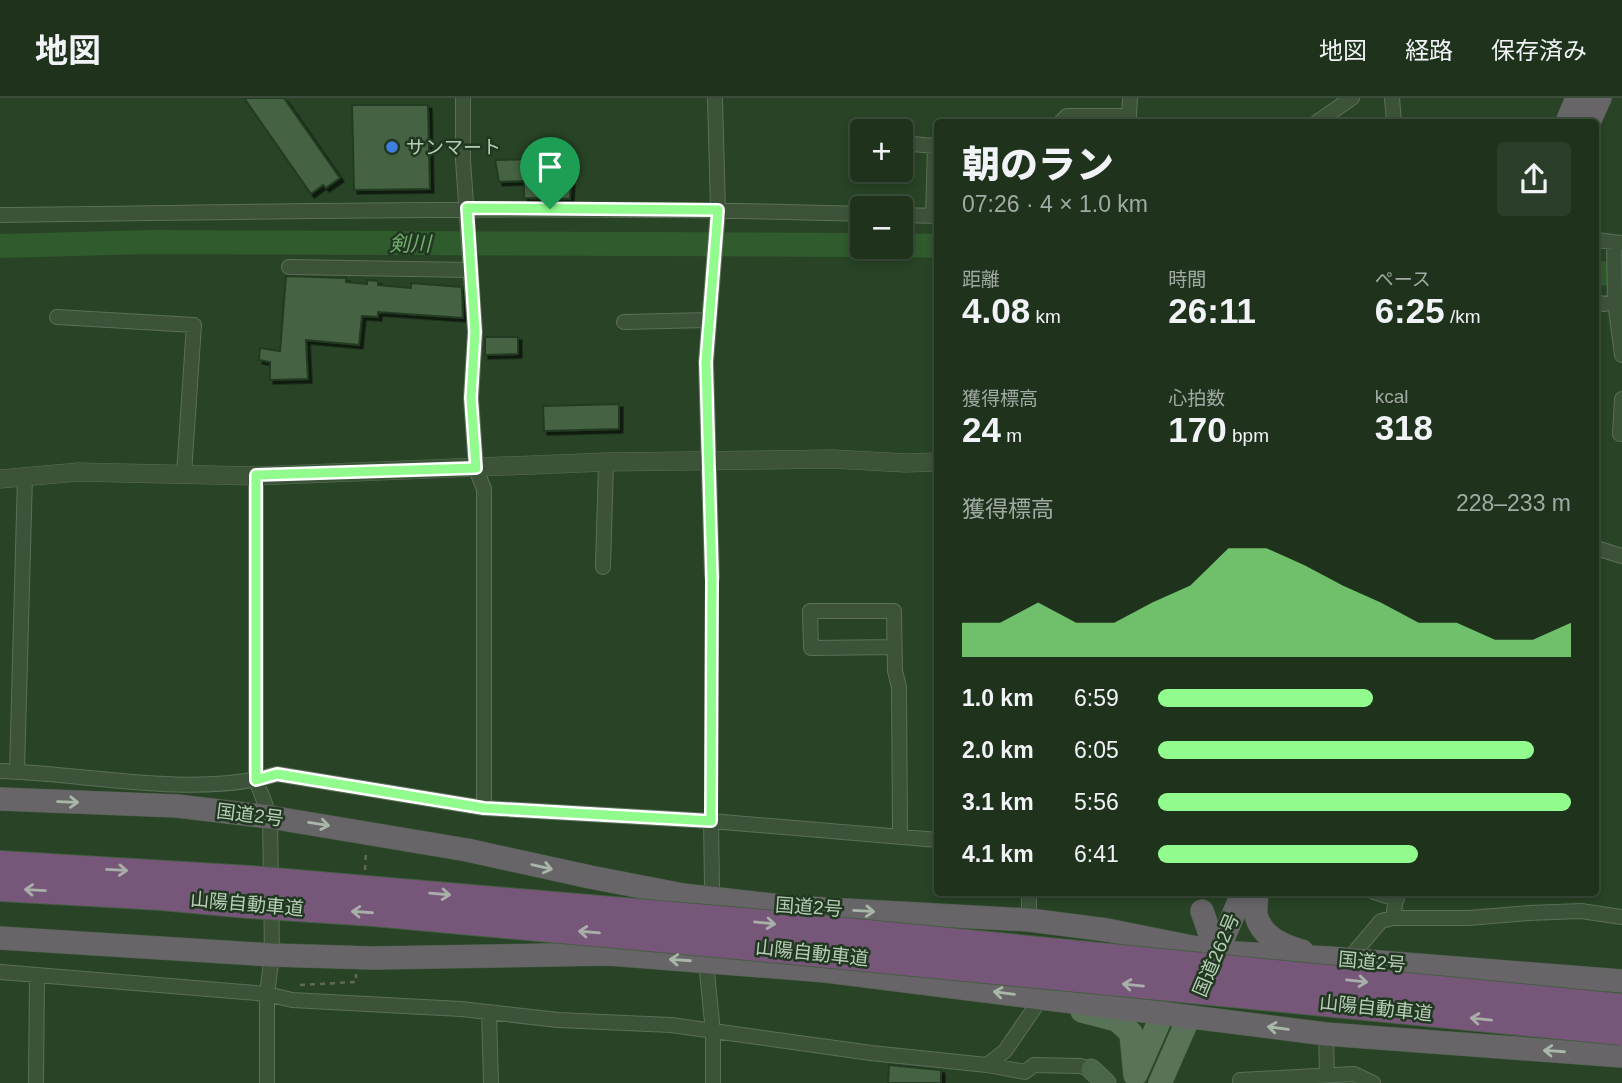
<!DOCTYPE html>
<html lang="ja">
<head>
<meta charset="utf-8">
<style>
  body { margin:0; font-family:Arial,"Noto Sans JP",sans-serif; background:#2b3e29; color:#f1f3f6; height:100vh; display:flex; flex-direction:column; font-size:26px; white-space:nowrap }
  * { box-sizing:border-box; margin:0 }
  p { font-size:23px; color:#a1aaa3 }
  .icon { flex:none; width:38px; height:38px; fill:none; stroke:currentColor; stroke-width:2; stroke-linecap:round; stroke-linejoin:round }
  .map { position:relative; flex:1; overflow:hidden }
  .sheet { position:absolute; left:934px; top:21px; width:665px; height:777px; display:flex; flex-direction:column; background:#1e321c; border-radius:7px; box-shadow:0 4px 10px #0003,0 0 0 2px #3c4d3b }
  .sheet>* { flex:none }
  .tools { position:absolute; left:850px; top:21px; display:grid; gap:14px }
  .tools a { display:grid; place-items:center; width:63px; height:63px; border-radius:7px; background:#1e321c; box-shadow:0 4px 10px #0003,0 0 0 2px #3c4d3b; font-size:35px }
  .pin { position:absolute; display:grid; place-items:center; width:60px; height:60px; color:#fff; margin:-72px -30px; border-radius:50% 50% 50% 0; rotate:-45deg; box-shadow:0 0 7px #0007 }
  .pin .icon { rotate:45deg }
  .round { display:grid; place-items:center; flex:none; width:74px; height:74px; border-radius:7px; background:#2b3e29 }
  .overview { display:flex; align-items:center; justify-content:space-between; height:119px; padding:0 28px }
  h1 { font-size:38px; font-weight:800; line-height:52px }
  .figures { display:grid; grid-template-columns:repeat(3,1fr); gap:10px; height:119px; padding:7px 28px }
  .figures div { display:grid; align-content:center }
  .figures b { font-size:35px; font-weight:800 }
  .figures small { font-size:19px; font-weight:400 }
  .figures p { font-size:19px }
  .chart { height:196px; padding:14px 28px }
  .chart p { display:flex; justify-content:space-between }
  .chart svg { width:100%; height:126px; margin-top:7px; fill:#92fb8d; opacity:.7 }
  ul { padding:0 28px; list-style:none; font-size:23px }
  li { display:grid; grid-template-columns:112px 84px 1fr; align-items:center; height:52px }
  li i { height:18px; border-radius:9px; background:#92fb8d }
  header { display:flex; align-items:center; gap:42px; box-sizing:border-box; height:98px; padding:0 35px; background:#1e321c; border-bottom:2px solid #3c4d3b }
  header strong { font-size:33px }
  nav { display:flex; gap:38px; margin-inline-start:auto; font-size:24px }
  .map>svg:first-child { display:block }
  .lines { fill:none; stroke-linecap:round; stroke-linejoin:round }
  .river { stroke:#305b2d; stroke-width:24 }
  .building { fill:#446242; stroke:#233a21; stroke-width:2; filter:url(#shadow) }
  .minor-casing { stroke:#5a7058; stroke-width:16 }
  .tertiary-casing { stroke:#5a7058; stroke-width:19 }
  .secondary-casing { stroke:#5a7058; stroke-width:21 }
  .primary-casing { stroke:#485f47; stroke-width:24 }
  .trunk-casing { stroke:#475d45; stroke-width:24 }
  .motorway-casing { stroke:#475d45; stroke-width:28 }
  .path { stroke:#5f6c52; stroke-width:2.5; stroke-dasharray:5 5; stroke-linecap:butt }
  .minor { stroke:#3c533a; stroke-width:14 }
  .tertiary { stroke:#3c533a; stroke-width:18 }
  .secondary { stroke:#496648; stroke-width:19 }
  .primary { stroke:#5a7358; stroke-width:23 }
  .trunk { stroke:#686568; stroke-width:23 }
  .motorway { stroke:#775779; stroke-width:26 }
  .motorway-bridge-casing { stroke:#475d45; stroke-width:28; stroke-linecap:butt }
  .motorway-bridge { stroke:#775779; stroke-width:26 }
  .oneway { stroke:#a8b7a7 }
  .oneway2 { stroke:#a8afa8 }
  .route-casing { stroke:#fff; stroke-width:14 }
  .route { stroke:#92fb8d; stroke-width:9 }
  .shop-dot { fill:#3f7fe0; stroke:#20381f; stroke-width:2.5 }
  .labels { text-anchor:middle; dominant-baseline:central; stroke-width:5; stroke-linejoin:round; paint-order:stroke }
  .poi-label { font-size:19px; fill:#b8ccb7; stroke:#20381f; text-anchor:start }
  .street-label { font-size:19px; fill:#b8ccb7; stroke:#20381f }
  .water-label { font-size:21px; font-style:italic; fill:#75ac70; stroke:#20381f }
</style>
</head>
<body>
<header>
<strong>地図</strong>
<nav><a>地図</a><a>経路</a><a>保存済み</a></nav>
</header>
<div class="map">
<svg width="1622" height="985" viewBox="0 0 1622 985">
  <defs>
    <filter id="shadow"><feDropShadow dx="3.5" dy="3.5" stdDeviation="0" flood-color="#0009"/></filter>
  </defs>
  <rect width="100%" height="100%" fill="#284326"/>
  <g class="lines">
    <!-- river -->
    <path class="river" d="M901 147 938 148
      M0 148 152 144 863 147
      M1596 176 1622 174"/>
  </g>
  <!-- building -->
  <path class="building" d="M244 0H284L340 80 326 90 323 87 311 96Z
    M352 7H428L430 91 354 92Z
    M540 61H572L570 101 524 100V83L499 84 495 62Z
    M286 178 346 180V184L367 186V182L378 183V187L411 190V185L462 189 463 220 378 214V219L362 218 359 247 306 242 308 281 270 282V264L259 262 260 250 280 253Z
    M485 239H518V256L485 257Z
    M619 306V331L544 333 543 308Z
    M889 967 941 972V985H888Z"/>
  <g class="lines">
    <!-- minor casing -->
    <g class="minor-casing">
      <path id="minor" d="M463 0V62L475 234 471 300 476 371 484 391V710
        M1392 0 1394 24
        M1061 24 1067 18H1129L1130 0
        M1317 24 1352 0
        M856 42 863 43
        M901 45 935 48 933 118
        M0 117C288 114 575 107 863 116
        M901 117 938 118
        M1596 142 1622 145
        M1614 145 1615 204 1622 257
        M289 169 471 172
        M1596 204 1604 206 1622 202
        M57 219 194 227 184 376
        M624 224 708 222
        M1622 301 1620 336H1622
        M256 378V682L270 719 272 857 267 896V985
        M1596 450 1622 458
        M603 469 606 364
        M712 479 706 264 718 112 715 0
        M894 549 811 550 810 513H894L895 573 899 589 900 737
        M0 673C85 675 196 701 277 676L484 710 711 723 938 742
        M17 673 25 378
        M711 723 712 788
        M1374 794 1397 801
        M1393 820 1397 794
        M1029 822V794
        M1348 862 1381 823 1393 820H1469L1529 815 1581 813 1622 819
        M0 874 267 896 292 902 461 911 558 922 671 927 871 955 987 967 1025 974 1034 967 1080 968 1091 971
        M707 874 713 934V985
        M489 915 491 985
        M1326 936 1327 977
        M987 967 1005 953 1042 899
        M1240 982 1354 976 1373 985
        M36 985 37 877"/>
    </g>
    <!-- tertiary casing -->
    <g class="tertiary-casing">
      <path id="tertiary" d="M0 381 78 374 256 378 606 364 833 361 905 365 938 364"/>
    </g>
    <!-- secondary casing -->
    <g class="secondary-casing">
      <path id="secondary" d="M1091 971 1106 985"/>
    </g>
    <!-- primary casing -->
    <g class="primary-casing">
      <path id="primary" d="M1082 913 1117 922 1131 935 1135 977
        M1136 976 1163 915
        M1160 985 1189 919"/>
    </g>
    <!-- trunk casing -->
    <g class="trunk-casing">
      <path id="trunk" d="M1567 24 1577 0
        M1589 24 1600 0
        M0 701 177 708 270 719 467 752 590 779 683 797 790 809 1029 822 1107 832 1217 854 1329 860 1622 883
        M1257 794C1257 801 1255 810 1256 817 1261 838 1283 848 1302 853
        M1202 813 1212 842 1228 863
        M0 840 272 857 373 860 609 856 826 873 1326 936 1622 958
        M1214 862 1243 794"/>
    </g>
    <!-- motorway casing -->
    <g class="motorway-casing">
      <path id="motorway" d="M0 766 250 781
        M0 790 162 799 249 807"/>
    </g>
    <!-- path -->
    <path class="path" d="M711 710 712 492
      M365 772 366 754
      M300 887 356 884V876"/>
    <!-- minor -->
    <use href="#minor" class="minor"/>
    <!-- tertiary -->
    <use href="#tertiary" class="tertiary"/>
    <!-- secondary -->
    <use href="#secondary" class="secondary"/>
    <!-- primary -->
    <use href="#primary" class="primary"/>
    <!-- trunk -->
    <use href="#trunk" class="trunk"/>
    <!-- motorway -->
    <use href="#motorway" class="motorway"/>
    <!-- motorway-bridge casing -->
    <g class="motorway-bridge-casing">
      <path id="motorway-bridge" d="M250 781 753 824 1622 909
        M249 807 374 815 780 852 1622 934"/>
    </g>
    <!-- motorway-bridge -->
    <use href="#motorway-bridge" class="motorway-bridge"/>
  </g>
  <!-- one-way arrows -->
  <defs><path id="oneway-shaft" d="M-6 0H5M1.5-3L5.5 0L1.5 3" fill="none" stroke-width="1.6" stroke-linecap="round" stroke-linejoin="round" transform="scale(1.75)"/></defs>
  <g class="oneway">
    <use href="#oneway-shaft" transform="translate(68 704) rotate(2)"/>
    <use href="#oneway-shaft" transform="translate(319 726) rotate(9)"/>
    <use href="#oneway-shaft" transform="translate(542 769) rotate(13)"/>
    <use href="#oneway-shaft" transform="translate(864 813) rotate(3)"/>
    <use href="#oneway-shaft" transform="translate(680 862) rotate(-176)"/>
    <use href="#oneway-shaft" transform="translate(1004 895) rotate(-173)"/>
    <use href="#oneway-shaft" transform="translate(1278 930) rotate(-173)"/>
    <use href="#oneway-shaft" transform="translate(1554 953) rotate(-176)"/>
  </g>
  <g class="oneway2">
    <use href="#oneway-shaft" transform="translate(117 772) rotate(3)"/>
    <use href="#oneway-shaft" transform="translate(35 792) rotate(-177)"/>
    <use href="#oneway-shaft" transform="translate(440 796) rotate(5)"/>
    <use href="#oneway-shaft" transform="translate(362 814) rotate(-176)"/>
    <use href="#oneway-shaft" transform="translate(765 825) rotate(6)"/>
    <use href="#oneway-shaft" transform="translate(589 834) rotate(-175)"/>
    <use href="#oneway-shaft" transform="translate(1357 883) rotate(6)"/>
    <use href="#oneway-shaft" transform="translate(1133 887) rotate(-174)"/>
    <use href="#oneway-shaft" transform="translate(1481 921) rotate(-174)"/>
  </g>
  <g class="lines">
    <!-- route casing -->
    <g class="route-casing">
      <path id="route" d="M467 110 718 112 706 264 712 479 711 723 484 710 277 676 256 682V377L476 370 471 300 475 234Z"/>
    </g>
    <!-- route -->
    <use href="#route" class="route"/>
  </g>
  <!-- markers -->
  <circle class="shop-dot" cx="392" cy="49" r="7"/>
  <g class="labels">
    <!-- poi labels -->
    <g class="poi-label">
      <text x="406" y="49">サンマート</text>
    </g>
    <!-- street labels -->
    <g class="street-label">
      <text transform="translate(250 717) rotate(7)">国道2号</text>
      <text transform="translate(247 806) rotate(5)">山陽自動車道</text>
      <text transform="translate(809 809) rotate(4)">国道2号</text>
      <text transform="translate(812 855) rotate(6)">山陽自動車道</text>
      <text transform="translate(1216 857) rotate(-67)">国道262号</text>
      <text transform="translate(1372 864) rotate(5)">国道2号</text>
      <text transform="translate(1376 910) rotate(6)">山陽自動車道</text>
    </g>
    <!-- water labels -->
    <g class="water-label">
      <text x="410" y="145">剣川</text>
    </g>
  </g>
</svg>
<div class="tools">
<a>+</a>
<a>−</a>
</div>
<div class="pin" style="left:550px;top:111px;background:#1e9e55"><svg class="icon" aria-label="arrive" viewBox="0 0 24 24"><path d="M6 21V4h12l-3 4 3 4H6"/></svg></div>
<section class="sheet">
<div class="overview"><div><h1>朝のラン</h1><p>07:26 · 4 × 1.0 km</p></div><a class="round"><svg class="icon" aria-label="share" viewBox="0 0 24 24"><path d="M12 15V3M7 8l5-5 5 5M5 13v7h14v-7"/></svg></a></div>
<div class="figures">
<div><p>距離</p><b>4.08<small> km</small></b></div>
<div><p>時間</p><b>26:11</b></div>
<div><p>ペース</p><b>6:25<small> /km</small></b></div>
</div>
<div class="figures">
<div><p>獲得標高</p><b>24<small> m</small></b></div>
<div><p>心拍数</p><b>170<small> bpm</small></b></div>
<div><p>kcal</p><b>318</b></div>
</div>
<div class="chart"><p><span>獲得標高</span>228–233 m</p>
<svg viewBox="0 0 160 44" preserveAspectRatio="none"><path d="M0 44V32L10 32L20 25L30 32L40 32L50 25L60 19L70 6L80 6L90 12L100 19L110 25L120 32L130 32L140 38L150 38L160 32V44z"/></svg>
</div>
<ul>
<li><b>1.0 km</b>6:59<i style="width:52%"></i></li>
<li><b>2.0 km</b>6:05<i style="width:91%"></i></li>
<li><b>3.1 km</b>5:56<i style="width:100%"></i></li>
<li><b>4.1 km</b>6:41<i style="width:63%"></i></li>
</ul>
</section>
</div>
</body>
</html>
